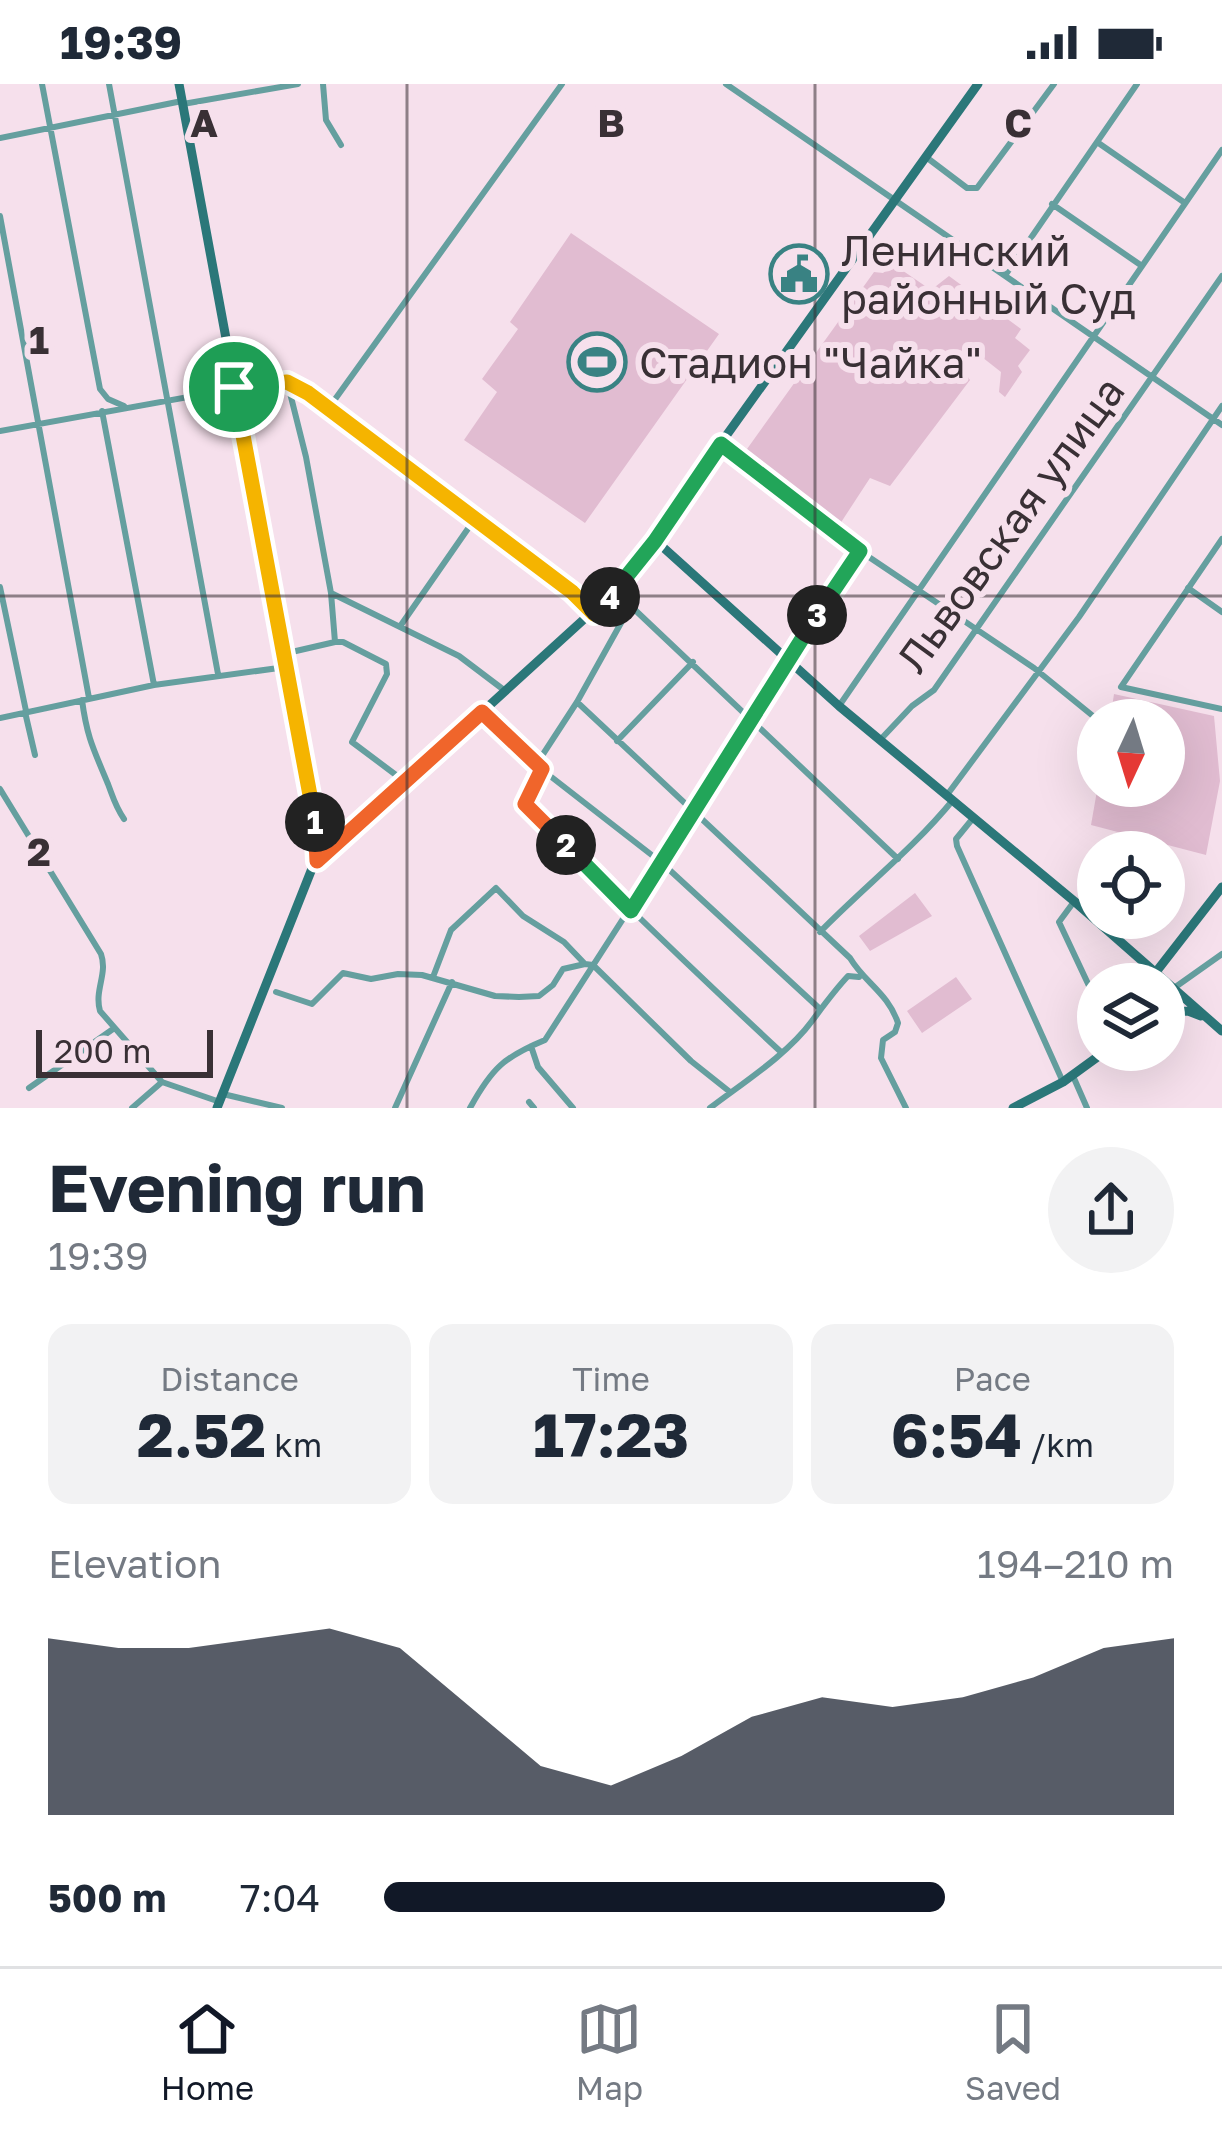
<!DOCTYPE html>
<html lang="en">
<head>
<meta charset="utf-8">
<style>
  body { margin:0; font-family:"Golos Text",sans-serif; background:#f2f2f3; color:#1f2937; height:100vh; display:flex; flex-direction:column; font-size:45px; white-space:nowrap }
  * { box-sizing:border-box; margin:0 }
  p { font-size:39px; color:#747a83 }
  .icon { flex:none; width:66px; height:66px; fill:none; stroke:currentColor; stroke-width:2; stroke-linecap:round; stroke-linejoin:round }
  .map { position:relative; height:1024px; overflow:hidden }
  .sheet { display:flex; flex-direction:column; background:#fff; flex:1 }
  .sheet>* { flex:none }
  .needle { width:78px; rotate:184deg }
  .fabs { position:absolute; left:1077px; top:615px; display:grid; gap:24px }
  .fabs a { display:grid; place-items:center; width:108px; height:108px; border-radius:50%; background:#fff; box-shadow:0 12px 48px #0002; font-size:60px }
  .scale { position:absolute; left:36px; bottom:30px; width:177px; box-sizing:border-box; padding-left:12px; border:6px solid #393035; border-top:0; font-size:33px; line-height:42px; white-space:nowrap; color:#393035; -webkit-text-stroke:9px #f6e0ec; paint-order:stroke }
  .pin { position:absolute; display:grid; place-items:center; width:102px; height:102px; color:#fff; margin:-51px; border:6px solid #fff; border-radius:50%; box-shadow:0 3px 12px #0007 }
  .km { position:absolute; width:60px; height:60px; margin:-30px; border-radius:50%; background:#222; color:#fff; font-size:33px; line-height:60px; text-align:center }
  .round { display:grid; place-items:center; flex:none; width:126px; height:126px; border-radius:63px; background:#f2f2f3 }
  .headline { display:flex; align-items:center; justify-content:space-between; height:204px; padding:0 48px }
  h1 { font-size:66px; font-weight:700; line-height:90px }
  .figures { display:grid; grid-template-columns:repeat(3,1fr); gap:18px; height:204px; padding:12px 48px }
  .figures div { display:grid; align-content:center; border-radius:24px; background:#f2f2f3; text-align:center }
  .figures b { font-size:60px; font-weight:700 }
  .figures small { font-size:33px; font-weight:400 }
  .figures p { font-size:33px }
  .chart { height:336px; padding:24px 48px }
  .chart p { display:flex; justify-content:space-between }
  .chart svg { width:100%; height:216px; margin-top:12px; fill:#111827; opacity:.7 }
  ul { padding:0 48px; list-style:none; font-size:39px }
  li { display:grid; grid-template-columns:192px 144px 1fr; align-items:center; height:90px }
  li i { height:30px; border-radius:15px; background:#111827 }
  .status { display:flex; justify-content:space-between; align-items:center; height:84px; padding:0 60px; background:#fff; direction:ltr }
  .status svg { height:33px; fill:currentColor }
  .tab-bar { display:flex; justify-content:space-around; align-items:center; height:168px; border-top:3px solid #e0e1e3; background:#fff; font-size:33px; color:#747a83 }
  .tab-bar a { display:grid; justify-items:center; gap:6px }
  .tab-bar .selected { color:#111827 }
  .map>svg:first-child { display:block }
  .green { fill:#e1bcd1 }
  .lines { fill:none; stroke-linecap:round; stroke-linejoin:round }
  .street { stroke:#659f9f; stroke-width:6 }
  .secondary { stroke:#2b7779; stroke-width:9 }
  .split-1-casing { stroke:#fff; stroke-width:24 }
  .split-2-casing { stroke:#fff; stroke-width:24 }
  .split-3-casing { stroke:#fff; stroke-width:24 }
  .split-4-casing { stroke:#fff; stroke-width:24 }
  .split-5-casing { stroke:#fff; stroke-width:24 }
  .split-1 { stroke:#f5b400; stroke-width:15 }
  .split-2 { stroke:#f0652b; stroke-width:15 }
  .split-3 { stroke:#22a559; stroke-width:15 }
  .split-4 { stroke:#22a559; stroke-width:15 }
  .split-5 { stroke:#f5b400; stroke-width:15 }
  .grid { fill:none; stroke:#393035; stroke-width:3; stroke-opacity:0.55 }
  .labels { text-anchor:middle; dominant-baseline:central; stroke-width:12; stroke-linejoin:round; paint-order:stroke }
  .poi-label { font-size:42px; fill:#393035; stroke:#f6e0ec; text-anchor:start }
  .street-label { font-size:42px; fill:#393035; stroke:#f6e0ec }
  .grid-label { font-size:39px; text-anchor:middle; font-weight:bold; fill:#393035; stroke:#f6e0ec; stroke-width:12; stroke-linejoin:round; paint-order:stroke }
</style>
</head>
<body>
<div class="status"><b>19:39</b><svg viewBox="0 0 49 12"><path d="M0 12V9h3v3zM5 12V6h3v6zM10 12V3h3v9zM15 12V0h3v12zM26 1h20v11H26zM47 4h2v5h-2z"/></svg></div>
<div class="map">
<svg width="1222" height="1024" viewBox="0 0 1222 1024">
  <rect width="100%" height="100%" fill="#f6e0ec"/>
  <!-- green -->
  <path class="green" d="M571 149 719 250 585 439 464 356 497 308 482 295 518 245 510 238Z
    M893 180 931 206 949 192 1021 245 1015 254 1030 266 1018 282 1022 288 1005 313 999 308 1001 288 973 266 961 283 970 296 890 402 870 394 838 443 742 372 874 188 883 189Z
    M1114 610 1214 632 1220 697 1206 771 1091 741 1098 701 1164 702V636H1110Z
    M915 809 932 832 870 867 859 852Z
    M956 893 972 915 922 949 907 927Z"/>
  <g class="lines">
    <!-- street -->
    <path class="street" d="M42 0 100 305 108 315 124 322
      M109 0 218 590
      M323 0 326 36 341 61
      M726 0 1222 341
      M183 20 298 0
      M0 54 182 17
      M1097 58 1185 119
      M926 73 967 104H977L1054 0
      M1052 120 1142 182
      M0 132 89 614
      M1006 190 1137 0
      M288 301 306 373 331 509
      M328 325 562 0
      M102 327 154 601
      M0 347 266 299H287L307 309 572 508 591 527
      M721 360 860 467 1034 584 1093 632
      M1222 455 1121 603 1222 625
      M0 503 26 627
      M1188 504 1222 528
      M615 507 898 775
      M401 541 474 436
      M335 558H343L386 580 387 590 352 658 404 697
      M283 570 335 558 331 509 459 572 504 606
      M82 616C87 654 94 666 108 700 113 713 115 722 124 735
      M577 618 850 874C865 899 888 909 898 939L895 948 883 956 881 974 906 1024
      M839 622 1222 66
      M25 628 35 671
      M482 628 536 681 662 779 819 924
      M0 634 154 601 286 583
      M880 656 912 622 934 606 1222 192
      M617 657 693 578
      M536 681 577 618 631 521
      M542 685 525 720C608 805 694 887 781 968
      M0 705 101 870C108 890 94 906 100 927L162 998 132 1024
      M947 711 1079 533 1222 322
      M974 733 956 755 957 762 1063 998
      M1073 819 1059 838 1098 921
      M820 848C864 803 913 765 953 716
      M433 893 451 846 496 804 523 832 564 858 585 880 593 881 691 977 730 1008
      M1174 904 1222 870
      M276 908 312 920 343 889 371 895 398 890 422 891 495 912 519 913 539 912 553 901 563 885 585 880
      M531 962 538 983 573 1024
      M1073 992 1087 1024
      M162 998 220 1018
      M29 1004 113 945
      M223 1010 282 1024
      M529 1018 534 1024
      M395 1024 452 898
      M470 1024C492 984 504 973 545 956L860 467
      M710 1024C744 998 787 971 812 937 824 921 834 907 848 892L859 893"/>
    <!-- secondary -->
    <path class="secondary" d="M179 0 312 720 317 777
      M655 456 839 622 1074 817 1222 947
      M313 721 339 755
      M1156 888 1222 803
      M1164 929 1188 927 1201 932
      M217 1024 313 782 615 507 978 0
      M1013 1024 1063 998 1107 966"/>
  </g>
  <g class="lines">
    <!-- split-1 casing -->
    <g class="split-1-casing">
      <path id="split-1" d="M234 303 315 738"/>
    </g>
    <!-- split-2 casing -->
    <g class="split-2-casing">
      <path id="split-2" d="M315 738 317 777 482 628 542 685 525 720 566 761"/>
    </g>
    <!-- split-3 casing -->
    <g class="split-3-casing">
      <path id="split-3" d="M566 761 631 827 817 531"/>
    </g>
    <!-- split-4 casing -->
    <g class="split-4-casing">
      <path id="split-4" d="M610 513 655 457 721 360 860 467 817 531"/>
    </g>
    <!-- split-5 casing -->
    <g class="split-5-casing">
      <path id="split-5" d="M234 303 287 298 308 309 572 508 594 530 610 513"/>
    </g>
    <!-- split-1 -->
    <use href="#split-1" class="split-1"/>
    <!-- split-2 -->
    <use href="#split-2" class="split-2"/>
    <!-- split-3 -->
    <use href="#split-3" class="split-3"/>
    <!-- split-4 -->
    <use href="#split-4" class="split-4"/>
    <!-- split-5 -->
    <use href="#split-5" class="split-5"/>
  </g>
  <!-- grid -->
  <path class="grid" d="M407 0V1024M815 0V1024M0 512H1222"/>
  <!-- icons -->
  <defs>
    <g id="civic-ring" transform="scale(3)"><circle r="9.5" fill="#f6e0ec" stroke="#398283" stroke-width="1.5"/><path d="M-.6-6.5H3V-4.5H.6V-3L4-1V1h2V6H-6V1h2V-1L-.6-3ZM-1.2 2.5V6h2.4V2.5Z" fill="#398283"/></g>
    <g id="stadium-ring" transform="scale(3)"><circle r="9.5" fill="#f6e0ec" stroke="#398283" stroke-width="1.5"/><path d="M0-5a6.5 5 0 1 0 0 10a6.5 5 0 1 0 0-10ZM-3.5-1.8h7v3.6h-7Z" fill="#398283"/></g>
  </defs>
  <g fill-rule="evenodd">
    <use href="#civic-ring" x="799" y="190"/>
    <use href="#stadium-ring" x="597" y="278"/>
  </g>
  <g class="labels">
    <!-- poi labels -->
    <g class="poi-label">
      <text x="841" y="166">Ленинский<tspan x="841" dy="48">районный Суд</tspan></text>
      <text x="639" y="278">Стадион "Чайка"</text>
    </g>
    <!-- street labels -->
    <g class="street-label">
      <text transform="translate(1010 440) rotate(-54)">Львовская улица</text>
    </g>
  </g>
  <g class="grid-label">
    <text x="204" y="53">A</text>
    <text x="611" y="53">B</text>
    <text x="1018" y="53">C</text>
    <text x="39" y="270">1</text>
    <text x="39" y="782">2</text>
  </g>
</svg>
<div class="fabs">
<a><svg class="needle" viewBox="-14 -14 28 28"><path d="M0-13l5 13h-10z" fill="#e53935"/><path d="M0 13l5-13h-10z" fill="#747a83"/></svg></a>
<a><svg class="icon" aria-label="locate" viewBox="0 0 24 24"><circle cx="12" cy="12" r="6"/><path d="M12 2v4M12 18v4M2 12h4M18 12h4"/></svg></a>
<a><svg class="icon" aria-label="layers" viewBox="0 0 24 24"><path d="M12 4l9 5-9 5-9-5zM3 14l9 5 9-5"/></svg></a>
</div>
<div class="scale">200 m</div>
<div class="pin" style="left:234px;top:303px;background:#1e9e55"><svg class="icon" aria-label="arrive" viewBox="0 0 24 24"><path d="M6 21V4h12l-3 4 3 4H6"/></svg></div>
<b class="km" style="left:315px;top:738px">1</b>
<b class="km" style="left:566px;top:761px">2</b>
<b class="km" style="left:817px;top:531px">3</b>
<b class="km" style="left:610px;top:513px">4</b>
</div>
<section class="sheet">
<div class="headline"><div><h1>Evening run</h1><p>19:39</p></div><a class="round"><svg class="icon" aria-label="share" viewBox="0 0 24 24"><path d="M12 15V3M7 8l5-5 5 5M5 13v7h14v-7"/></svg></a></div>
<div class="figures">
<div><p>Distance</p><b>2.52<small> km</small></b></div>
<div><p>Time</p><b>17:23</b></div>
<div><p>Pace</p><b>6:54<small> /km</small></b></div>
</div>
<div class="chart"><p><span>Elevation</span>194–210 m</p>
<svg viewBox="0 0 160 44" preserveAspectRatio="none"><path d="M0 44V8L10 10L20 10L30 8L40 6L50 10L60 22L70 34L80 38L90 32L100 24L110 20L120 22L130 20L140 16L150 10L160 8V44z"/></svg>
</div>
<ul>
<li><b>500 m</b>7:04<i style="width:71%"></i></li>
</ul>
</section>
<nav class="tab-bar">
<a class="selected"><svg class="icon" aria-label="home" viewBox="0 0 24 24"><path d="M3 11l9-7 9 7M6 9v11h12V9"/></svg>Home</a>
<a><svg class="icon" aria-label="map" viewBox="0 0 24 24"><path d="M3 6l6-2 6 2 6-2v14l-6 2-6-2-6 2zM9 4v14M15 6v14"/></svg>Map</a>
<a><svg class="icon" aria-label="saved" viewBox="0 0 24 24"><path d="M7 4h10v16l-5-4-5 4z"/></svg>Saved</a>
</nav>
</body>
</html>
